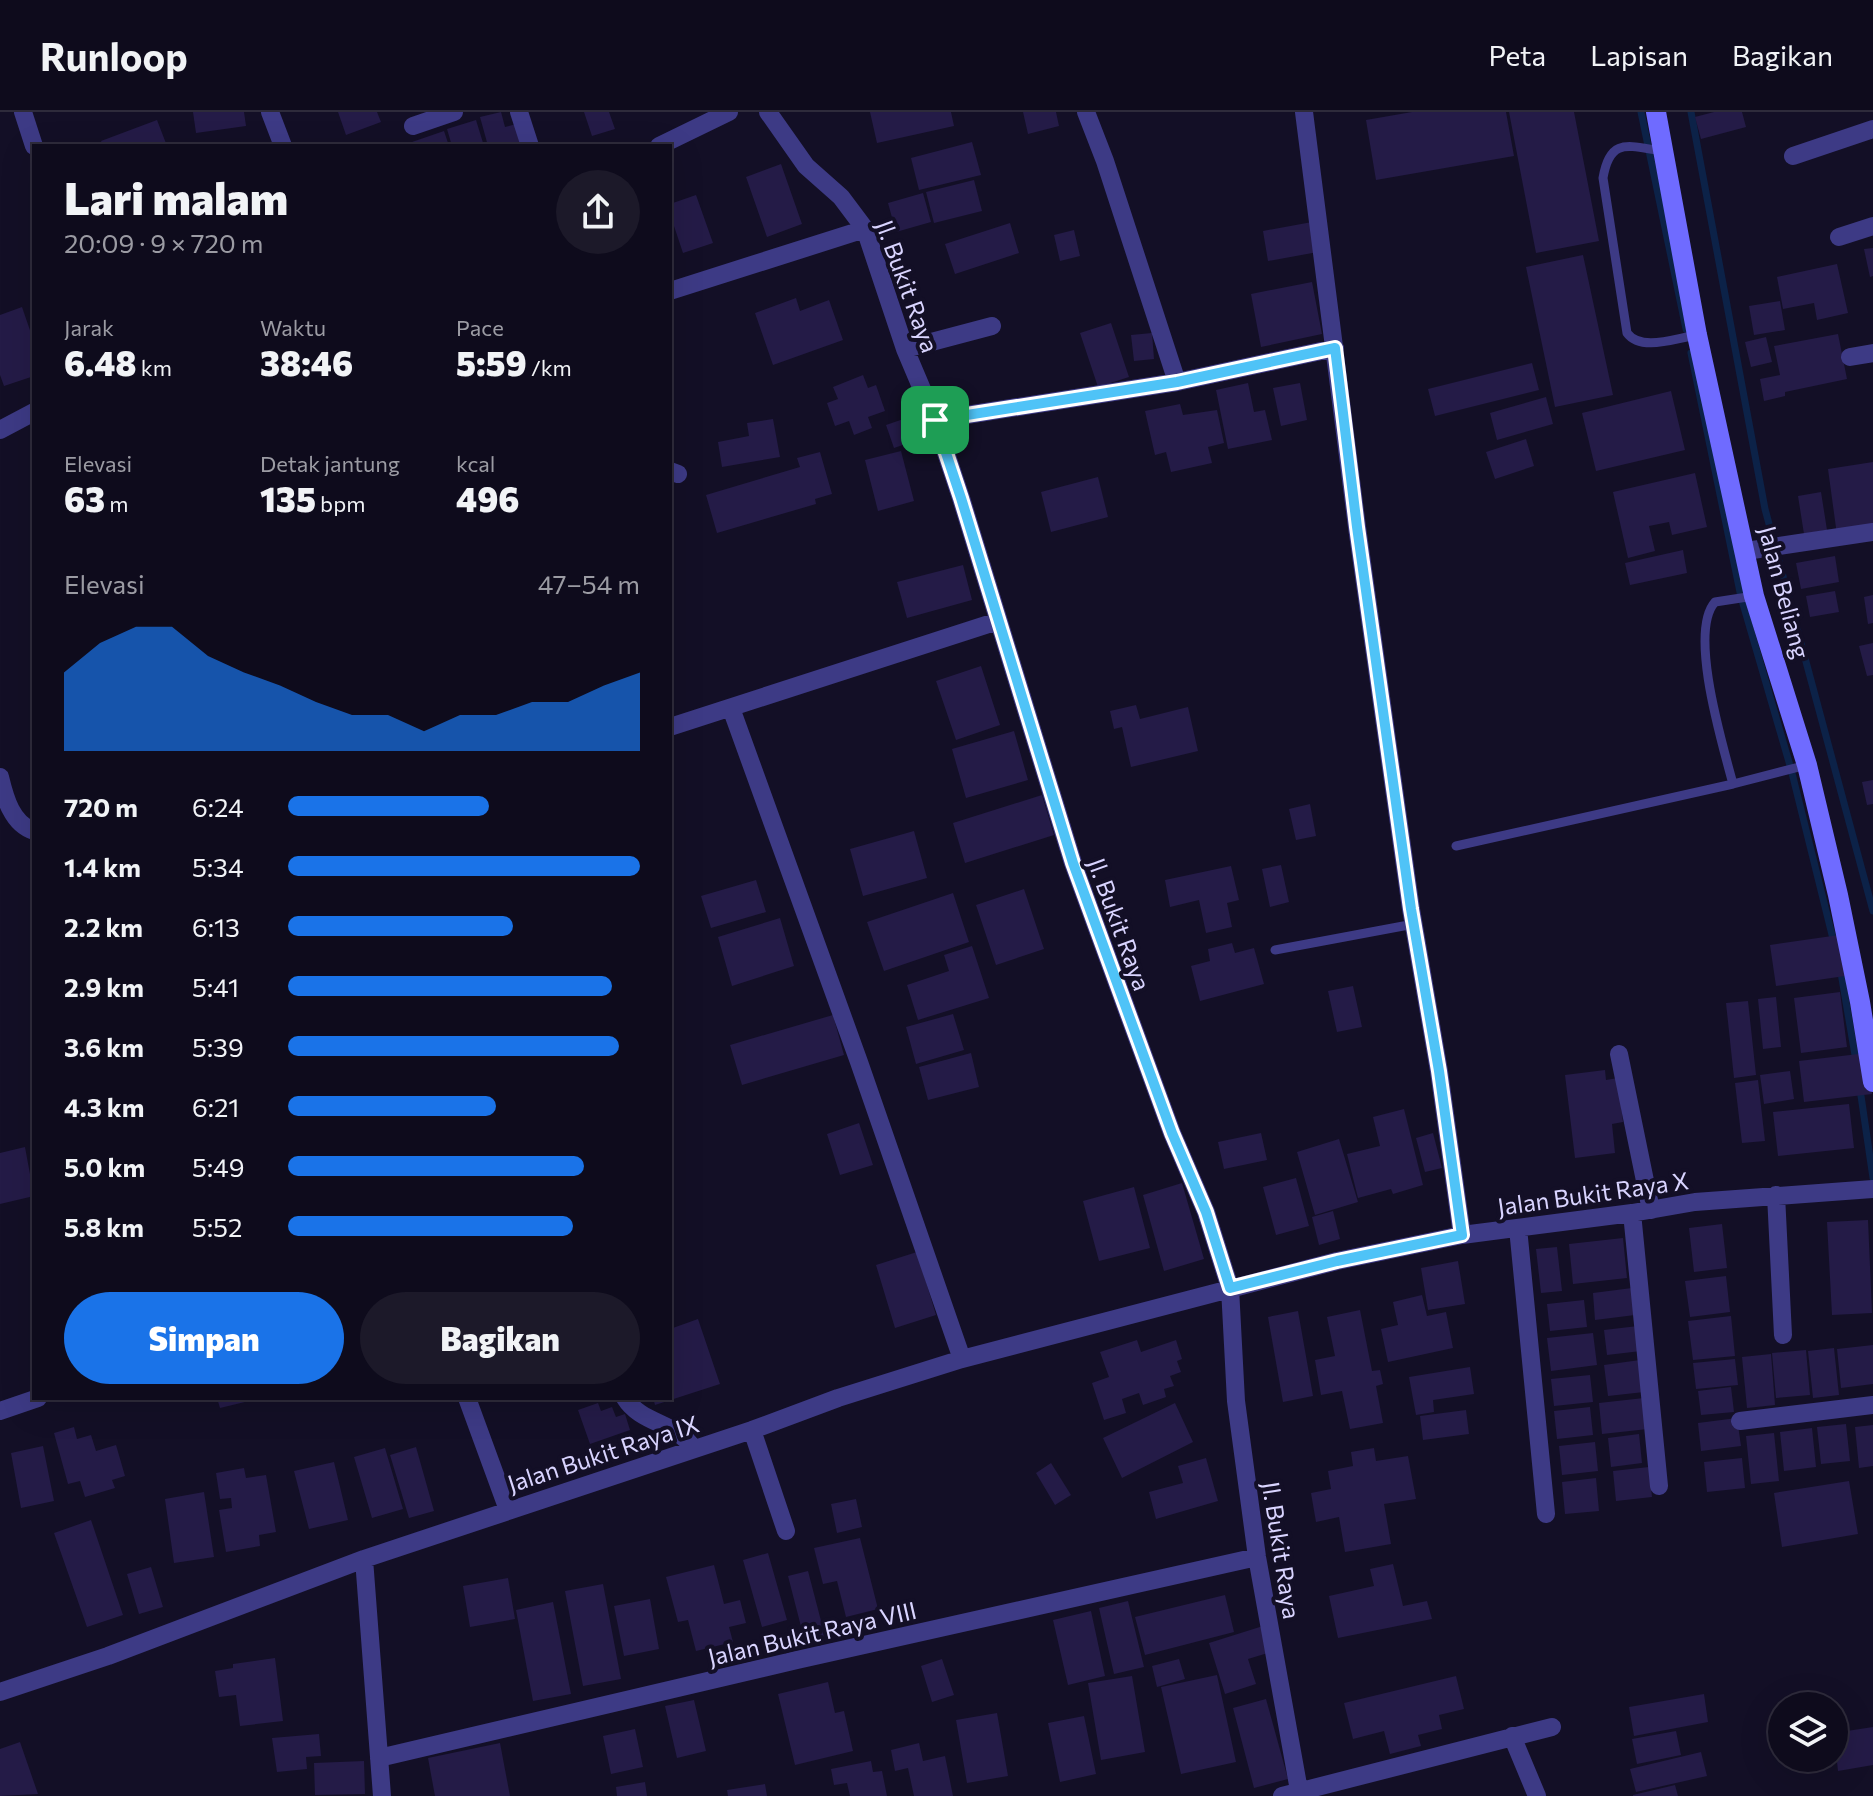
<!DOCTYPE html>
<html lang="id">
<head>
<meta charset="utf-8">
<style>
  body { margin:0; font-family:Commissioner,sans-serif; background:#1c1929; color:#f1f3f6; height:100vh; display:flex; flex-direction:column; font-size:30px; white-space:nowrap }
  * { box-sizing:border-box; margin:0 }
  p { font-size:26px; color:#9b9ba3 }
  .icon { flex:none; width:44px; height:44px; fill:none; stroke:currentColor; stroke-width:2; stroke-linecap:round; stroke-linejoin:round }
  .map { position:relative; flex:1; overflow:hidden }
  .side { position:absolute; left:32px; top:32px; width:640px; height:1256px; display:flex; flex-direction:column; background:#0e0b1c; border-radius:0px; box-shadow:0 8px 32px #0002,0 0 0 2px #2e2b3b }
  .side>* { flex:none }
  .tools { position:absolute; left:1768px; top:1580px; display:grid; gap:16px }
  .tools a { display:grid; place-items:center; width:80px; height:80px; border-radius:50%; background:#0e0b1c; box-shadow:0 8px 32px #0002,0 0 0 2px #2e2b3b; font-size:40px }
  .pin { position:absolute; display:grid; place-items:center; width:68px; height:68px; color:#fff; margin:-34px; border-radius:16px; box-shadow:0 4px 12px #0006 }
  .round { display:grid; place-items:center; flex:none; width:84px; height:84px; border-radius:42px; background:#1c1929 }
  .headline { display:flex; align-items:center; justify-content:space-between; height:136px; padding:0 32px }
  h1 { font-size:44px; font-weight:800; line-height:60px }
  .stats { display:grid; grid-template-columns:repeat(3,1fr); gap:12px; height:136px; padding:8px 32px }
  .stats div { display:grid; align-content:center }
  .stats b { font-size:34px; font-weight:800 }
  .stats small { font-size:22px; font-weight:400 }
  .stats p { font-size:22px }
  .chart { height:224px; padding:16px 32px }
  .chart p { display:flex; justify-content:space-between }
  .chart svg { width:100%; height:144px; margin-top:8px; fill:#1a73e8; opacity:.7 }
  .button { display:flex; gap:16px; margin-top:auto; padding:16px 32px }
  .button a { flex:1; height:92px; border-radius:48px; background:#1a73e8; color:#fff; font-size:32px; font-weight:800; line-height:92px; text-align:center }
  .button a+a { background:#1c1929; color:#f1f3f6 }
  ul { padding:0 32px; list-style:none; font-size:26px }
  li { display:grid; grid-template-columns:128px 96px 1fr; align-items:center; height:60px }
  li i { height:20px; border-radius:10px; background:#1a73e8 }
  header { display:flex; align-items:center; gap:48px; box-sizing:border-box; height:112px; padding:0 40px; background:#0e0b1c; border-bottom:2px solid #2e2b3b }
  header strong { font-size:38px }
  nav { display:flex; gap:44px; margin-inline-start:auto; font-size:28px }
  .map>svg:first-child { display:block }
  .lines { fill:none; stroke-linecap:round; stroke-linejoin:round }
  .stream { stroke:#0c2248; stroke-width:7 }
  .building { fill:#241b47 }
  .lane { stroke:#3d3a85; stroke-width:9 }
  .street { stroke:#3d3a85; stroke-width:18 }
  .secondary { stroke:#6f6bff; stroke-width:20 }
  .route-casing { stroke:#fff; stroke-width:16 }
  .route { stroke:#4fc3f7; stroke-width:10 }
  .labels { text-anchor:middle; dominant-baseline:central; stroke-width:8; stroke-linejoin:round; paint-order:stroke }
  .street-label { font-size:24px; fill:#d9d4ff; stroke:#130f26 }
</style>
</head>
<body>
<header>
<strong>Runloop</strong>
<nav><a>Peta</a><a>Lapisan</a><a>Bagikan</a></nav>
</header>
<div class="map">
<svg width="1873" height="1684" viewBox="0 0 1873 1684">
  <rect width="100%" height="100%" fill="#130f26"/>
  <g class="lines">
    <!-- stream -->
    <path class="stream" d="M1641 0 1686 217
      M1691 0 1765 397 1873 799
      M1691 241 1741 485 1791 657 1834 831
      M1840 855 1856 949
      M1860 977 1873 1066"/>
  </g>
  <!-- building -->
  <path class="building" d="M193 0H244L246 14 196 21Z
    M338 0H377L381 10 346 23Z
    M501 0 505 15 520 11 526 34H488L480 5Z
    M584 0H609L615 17 592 24Z
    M870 0H951L954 14 877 31Z
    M1023 0H1056L1059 14 1028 22Z
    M1412 0H1506L1514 44 1376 68 1366 8Z
    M1509 0H1574L1599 129 1536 141Z
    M1714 0H1742L1746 15 1701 27 1695 5Z
    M157 8 167 34H103L101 29Z
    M476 8 484 34H452L447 17Z
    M444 19 449 34H413L412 30Z
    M972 30 981 63 919 78 911 46Z
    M781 52 802 112 767 125 746 65Z
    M974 68 982 99 934 111 926 80Z
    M923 81 931 110 896 120 888 91Z
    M696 83 713 131 683 141 670 102V92Z
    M1312 110 1318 140 1268 149 1263 119Z
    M1010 111 1019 141 955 162 945 132Z
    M1074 118 1080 144 1060 149 1054 123Z
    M1873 136V164L1870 165 1864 137Z
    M1583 143 1613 283 1555 295 1526 155Z
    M1837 152 1848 201 1817 208 1814 191 1783 197 1777 165Z
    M1312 170 1322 222 1261 235 1251 182Z
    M796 186 800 199 829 188 843 228 773 253 755 201Z
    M1780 189 1785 218 1754 223 1749 194Z
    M22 195 34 230V264L4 274 0 263V203Z
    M1111 211 1129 265 1098 275 1080 221Z
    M1152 221 1154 247 1134 249 1131 223Z
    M1838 222 1847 267 1785 280V284L1764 289 1760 267 1780 263 1774 234Z
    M1766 225 1772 250 1751 255 1745 230Z
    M1532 251 1539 278 1435 304 1428 277Z
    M863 263 868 276 876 273 885 299 868 305 872 316 854 323 849 309 835 314 827 291 838 287 833 275Z
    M1248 271 1254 300 1265 298 1272 328 1228 337 1216 278Z
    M1300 271 1307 308 1281 314 1273 276Z
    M1671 279 1685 338 1596 359 1582 301Z
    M1546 285 1553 312 1497 328 1490 301Z
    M1180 292 1183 303 1217 298 1224 331 1208 335 1212 351 1171 360 1166 340 1155 343 1145 299Z
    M924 300 932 323 894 336 886 313Z
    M773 307 780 345 722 355 718 330 749 324 747 311Z
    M1526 327 1534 354 1495 367 1486 340Z
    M901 339 914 389 878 399 865 348Z
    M820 340 832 382 815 387 816 392 717 421 706 383 800 355 797 346Z
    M1873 350V418L1837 423 1828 357Z
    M1695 361 1707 415 1672 423 1669 410 1649 414 1655 439 1628 446 1613 380Z
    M1098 365 1108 405 1051 420 1041 380Z
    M1821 380 1827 418 1804 422 1798 384Z
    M1683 438 1687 461 1630 473 1625 451Z
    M1835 444 1839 470 1801 477 1796 451Z
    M963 453 972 488 907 506 897 470Z
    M1835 479 1839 500 1810 505 1806 484Z
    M1873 483V511L1868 512 1864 485Z
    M1873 531V563L1867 564 1859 534Z
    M981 554 1000 613 956 628 936 569Z
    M1136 593 1140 607 1188 595 1198 639 1131 655 1122 615 1114 617 1110 599Z
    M1014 619 1028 668 966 686 952 637Z
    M1873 668V692L1867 693 1862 670Z
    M1042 683 1054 723 965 751 953 711Z
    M1310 692 1316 724 1296 728 1289 697Z
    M914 719 927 766 863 784 850 737Z
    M1281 753 1289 790 1270 795 1262 757Z
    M1231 754 1239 788 1227 791 1232 815 1206 821 1199 788 1170 795 1165 768Z
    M756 768 766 800 711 816 701 784Z
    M1024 777 1044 837 996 853 976 793Z
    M953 781 969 830 884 859 867 810Z
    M780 806 794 854 732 874 718 825Z
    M1839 823 1845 864 1776 874 1770 833Z
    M1232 831 1235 841 1254 836 1264 872 1200 889 1191 854 1210 849 1208 837Z
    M972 834 989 886 918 908 907 873 949 859 944 843Z
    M1353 874 1362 915 1337 920 1328 879Z
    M1840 880 1847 935 1801 941 1794 886Z
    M1776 885 1781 935 1763 937 1758 887Z
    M1748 889 1756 963 1734 966 1726 891Z
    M953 902 964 938 916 952 906 915Z
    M833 903 844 943 742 973 730 933Z
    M971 941 979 975 928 988 919 955Z
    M1867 941 1872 982 1804 990 1799 949Z
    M1605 958 1606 968 1618 966 1623 1010 1612 1012 1615 1041 1575 1046 1565 963Z
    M1790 959 1794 987 1764 992 1760 963Z
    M1758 968 1765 1029 1742 1031 1735 971Z
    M1849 992 1854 1036 1778 1044 1773 1000Z
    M1404 997 1423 1073 1393 1082 1391 1077 1358 1086 1347 1042 1380 1034 1373 1005Z
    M859 1011 873 1053 840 1063 827 1022Z
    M1261 1021 1267 1048 1224 1057 1218 1030Z
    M1433 1021 1442 1056 1425 1060 1416 1026Z
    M1339 1027 1358 1090 1315 1103 1297 1040Z
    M25 1035 34 1084 0 1092V1041Z
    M1296 1066 1309 1114 1276 1123 1263 1075Z
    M1182 1071 1204 1147 1164 1159 1143 1083Z
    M1134 1075 1150 1136 1099 1149 1083 1089Z
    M1333 1099 1340 1127 1319 1133 1312 1105Z
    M1868 1108 1872 1201 1832 1203 1827 1110Z
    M1722 1112 1727 1156 1694 1160 1689 1116Z
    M1623 1126 1627 1166 1573 1172 1569 1132Z
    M1557 1135 1562 1179 1541 1181 1536 1137Z
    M917 1140 936 1203 895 1216 876 1153Z
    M1458 1149 1465 1192 1428 1198 1421 1156Z
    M1726 1164 1730 1200 1690 1205 1685 1169Z
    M1632 1176 1635 1203 1595 1208 1593 1181Z
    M1422 1183 1427 1204 1446 1200 1453 1236 1388 1250 1381 1217 1398 1213 1393 1190Z
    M1584 1188 1587 1215 1550 1219 1547 1192Z
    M1360 1198 1372 1259 1380 1258 1383 1272 1376 1274 1383 1311 1350 1317 1342 1279 1321 1283 1315 1248 1335 1244 1327 1205Z
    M1298 1199 1313 1284 1283 1290 1268 1205Z
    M1731 1204 1735 1244 1693 1248 1688 1209Z
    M698 1207 720 1272 655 1293 653 1286H670V1217Z
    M1638 1214 1641 1239 1607 1243 1604 1218Z
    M1593 1221 1597 1253 1551 1259 1547 1226Z
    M1137 1228 1141 1240 1176 1228 1182 1247 1177 1249 1181 1260 1170 1264 1174 1274 1164 1277 1166 1285 1143 1293 1139 1281 1122 1287 1126 1301 1104 1308 1092 1271 1109 1265 1100 1240Z
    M1873 1233V1272L1841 1276 1837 1237Z
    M1834 1236 1839 1283 1813 1286 1808 1239Z
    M1806 1238 1810 1283 1776 1286 1772 1241Z
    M1771 1242 1775 1293 1747 1296 1742 1245Z
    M1735 1247 1738 1273 1696 1277 1693 1251Z
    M1640 1248 1644 1280 1608 1284 1604 1253Z
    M1470 1255 1474 1282 1433 1288 1434 1300 1416 1303 1409 1265Z
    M1590 1263 1593 1290 1554 1294 1551 1267Z
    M1731 1275 1734 1300 1701 1303 1698 1279Z
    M217 1286H248L249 1289 220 1296Z
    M1644 1286 1648 1317 1602 1322 1599 1291Z
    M598 1291 601 1299 612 1295 616 1305 625 1302 630 1318 590 1332 578 1298Z
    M1175 1291 1193 1330 1122 1366 1103 1326Z
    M1590 1295 1593 1323 1557 1327 1554 1299Z
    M1466 1298 1469 1322 1423 1328 1420 1304Z
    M1737 1306 1741 1334 1701 1339 1698 1311Z
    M1846 1312 1850 1349 1821 1352 1817 1315Z
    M1873 1313V1354L1859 1356 1855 1315Z
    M74 1315 77 1327 91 1323 96 1339 116 1333 125 1364 112 1368 115 1376 85 1385 80 1369 68 1372 54 1321Z
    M1812 1316 1816 1355 1784 1359 1780 1320Z
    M1774 1321 1779 1369 1751 1372 1746 1324Z
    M1639 1322 1642 1351 1611 1355 1608 1326Z
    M1595 1330 1598 1359 1562 1363 1559 1334Z
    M43 1334 54 1389 21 1396 11 1341Z
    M416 1335 434 1399 409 1406 390 1343Z
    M385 1336 403 1397 372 1406 354 1345Z
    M1374 1336 1376 1349 1408 1344 1416 1387 1384 1392 1391 1432 1345 1440 1339 1405 1316 1410 1311 1381 1331 1377 1328 1359 1353 1354 1351 1340Z
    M1206 1346 1218 1389 1156 1407 1149 1380 1183 1371 1178 1354Z
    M1742 1346 1745 1376 1707 1380 1704 1350Z
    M334 1350 348 1408 309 1417 294 1359Z
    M1051 1351 1071 1383 1055 1393 1036 1361Z
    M1649 1355 1652 1385 1616 1389 1613 1359Z
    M244 1356 246 1366 266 1363 276 1420 259 1423 260 1434 226 1440 219 1398 232 1396 231 1386 220 1387 216 1361Z
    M1596 1366 1599 1399 1565 1402 1562 1370Z
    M1849 1369 1858 1422 1782 1435 1774 1381Z
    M204 1380 214 1445 174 1451 165 1387Z
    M856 1387 862 1415 837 1421 831 1392Z
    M91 1408 123 1503 87 1515 54 1421Z
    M860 1426 878 1497 846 1505 837 1469 823 1472 814 1436Z
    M768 1441 787 1508 762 1515 743 1448Z
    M1393 1452 1403 1494 1427 1489 1432 1507 1338 1526 1329 1484 1374 1474 1370 1457Z
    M714 1453 724 1492 740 1488 746 1511 729 1515 733 1530 696 1539 688 1508 678 1510 666 1465Z
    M151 1455 163 1495 139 1502 127 1462Z
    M808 1459 826 1528 806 1534 788 1464Z
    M508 1466 515 1507 470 1515 463 1474Z
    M603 1472 621 1567 583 1574 565 1479Z
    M1225 1483 1234 1520 1145 1543 1135 1505Z
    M650 1487 659 1537 624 1544 614 1494Z
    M1128 1489 1144 1555 1114 1562 1099 1496Z
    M553 1490 571 1582 533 1589 516 1498Z
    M1091 1499 1105 1564 1068 1573 1053 1508Z
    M1263 1514 1271 1540 1248 1547 1256 1572 1225 1582 1209 1531Z
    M275 1546 283 1609 240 1614 236 1583 219 1585 215 1559 233 1556V1552Z
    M942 1547 954 1583 932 1590 921 1554Z
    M1179 1547 1185 1567 1157 1575 1152 1554Z
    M1217 1563 1236 1650 1181 1662 1161 1575Z
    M1132 1564 1145 1640 1101 1648 1088 1571Z
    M1456 1564 1464 1597 1439 1603 1442 1617 1418 1623 1421 1634 1390 1642 1384 1619 1353 1627 1344 1591Z
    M828 1570 835 1601 844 1599 853 1639 795 1653 778 1582Z
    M1704 1582 1708 1610 1634 1624 1629 1595Z
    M1266 1587 1288 1667 1254 1676 1233 1596Z
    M694 1588 706 1639 677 1646 665 1594Z
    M997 1601 1008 1664 967 1671 956 1608Z
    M1084 1604 1096 1662 1060 1670 1048 1611Z
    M1873 1615V1653L1838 1659 1834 1621Z
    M635 1617 643 1655 611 1662 603 1624Z
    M1676 1619 1681 1643 1637 1652 1632 1627Z
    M319 1622 321 1644 306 1645 307 1657 277 1660 272 1626Z
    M20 1630 38 1682 0 1684V1637Z
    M500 1631 510 1684H435L428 1646Z
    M919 1631 923 1649 945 1644 953 1684H914L908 1656 895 1659 891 1638Z
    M1701 1640 1707 1664 1636 1680 1630 1657Z
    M364 1649 365 1682 315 1683 314 1651Z
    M871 1649 873 1660 882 1659 887 1684H850L847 1671 834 1673 831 1657Z
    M645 1670 647 1684H617L616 1675Z
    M765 1672 767 1684H728L727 1678Z
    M1675 1673 1678 1684H1633V1683Z"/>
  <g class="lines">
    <!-- lane -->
    <path class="lane" d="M1662 39C1628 34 1610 25 1603 66L1627 221C1641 240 1676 226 1697 223
      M1754 484 1715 490C1688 520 1723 634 1733 672L1807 653
      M1456 734 1733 672
      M1275 838 1414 812"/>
    <!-- street -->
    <path class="street" d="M23 0 34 34
      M270 0 283 34
      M519 0 530 34
      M768 0 806 54 841 85 865 117 905 237 935 308 961 386 1073 751 1172 1021 1206 1100 1230 1176 1236 1289 1257 1445 1300 1684
      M1086 0 1105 49 1177 270
      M1304 0 1357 415 1411 797 1439 959 1462 1123
      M413 14 454 0
      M659 34 729 0
      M1793 44 1873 17
      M1839 125 1873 114
      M670 179 865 117
      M905 237 992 214
      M1850 245 1873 241
      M935 308 1177 270 1335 236
      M0 318 34 300
      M670 359 678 362
      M1746 439 1873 420
      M731 596 859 950 962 1247
      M670 615 998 509
      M0 665C5 686 12 712 34 719
      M1619 942 1651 1098
      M1776 1083 1783 1223
      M1632 1101 1659 1374
      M1518 1116 1546 1402
      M467 1286 508 1398
      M625 1286C641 1312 676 1310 693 1336
      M0 1299 38 1286
      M1740 1309 1873 1293
      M752 1318 786 1419
      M364 1447 382 1684
      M0 1580 108 1544 364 1447 752 1318 838 1286 962 1247 1337 1149 1462 1123 1632 1101 1695 1090 1873 1077
      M1512 1624 1537 1684
      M379 1646 797 1548 1257 1445
      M1282 1684 1552 1615"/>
    <!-- secondary -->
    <path class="secondary" d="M1656 0 1697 223 1754 484 1807 653 1838 783 1860 890 1873 970"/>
  </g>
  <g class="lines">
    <!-- route casing -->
    <g class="route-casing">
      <path id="route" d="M1335 236 1357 415 1411 797 1439 959 1462 1123 1337 1149 1230 1176 1206 1100 1172 1021 1073 751 961 386 935 308 1177 270Z"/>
    </g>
    <!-- route -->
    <use href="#route" class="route"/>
  </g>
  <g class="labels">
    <!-- street labels -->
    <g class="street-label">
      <text transform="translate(908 174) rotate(70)">Jl. Bukit Raya</text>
      <text transform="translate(1785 480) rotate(75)">Jalan Beliang</text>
      <text transform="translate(1120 812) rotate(70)">Jl. Bukit Raya</text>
      <text transform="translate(1593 1081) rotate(-8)">Jalan Bukit Raya X</text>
      <text transform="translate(603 1341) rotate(-18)">Jalan Bukit Raya IX</text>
      <text transform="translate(1282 1438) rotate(81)">Jl. Bukit Raya</text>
      <text transform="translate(812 1521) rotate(-13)">Jalan Bukit Raya VIII</text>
    </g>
  </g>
</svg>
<div class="tools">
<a><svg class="icon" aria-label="layers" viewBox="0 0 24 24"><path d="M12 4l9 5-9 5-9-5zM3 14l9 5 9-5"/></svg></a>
</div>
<div class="pin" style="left:935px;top:308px;background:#1e9e55"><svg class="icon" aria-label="arrive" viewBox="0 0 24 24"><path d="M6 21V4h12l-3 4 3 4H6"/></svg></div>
<section class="side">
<div class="headline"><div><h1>Lari malam</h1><p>20:09 · 9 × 720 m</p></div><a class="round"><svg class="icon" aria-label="share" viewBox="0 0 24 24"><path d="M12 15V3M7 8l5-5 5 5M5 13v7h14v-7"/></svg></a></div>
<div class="stats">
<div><p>Jarak</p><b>6.48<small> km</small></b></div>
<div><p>Waktu</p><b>38:46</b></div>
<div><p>Pace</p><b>5:59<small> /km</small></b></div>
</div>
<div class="stats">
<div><p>Elevasi</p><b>63<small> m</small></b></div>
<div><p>Detak jantung</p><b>135<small> bpm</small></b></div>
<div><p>kcal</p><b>496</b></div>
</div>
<div class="chart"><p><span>Elevasi</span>47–54 m</p>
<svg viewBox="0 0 160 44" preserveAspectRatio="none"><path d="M0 44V20L10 11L20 6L30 6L40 15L50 20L60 24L70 29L80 33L90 33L100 38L110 33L120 33L130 29L140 29L150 24L160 20V44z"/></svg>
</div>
<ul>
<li><b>720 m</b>6:24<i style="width:57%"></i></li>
<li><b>1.4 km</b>5:34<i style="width:100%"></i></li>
<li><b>2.2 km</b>6:13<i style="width:64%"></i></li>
<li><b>2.9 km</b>5:41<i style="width:92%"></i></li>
<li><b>3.6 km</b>5:39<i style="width:94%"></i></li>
<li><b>4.3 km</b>6:21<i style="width:59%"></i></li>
<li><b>5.0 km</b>5:49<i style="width:84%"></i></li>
<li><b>5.8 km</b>5:52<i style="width:81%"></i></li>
</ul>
<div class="button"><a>Simpan</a><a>Bagikan</a></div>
</section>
</div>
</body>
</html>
